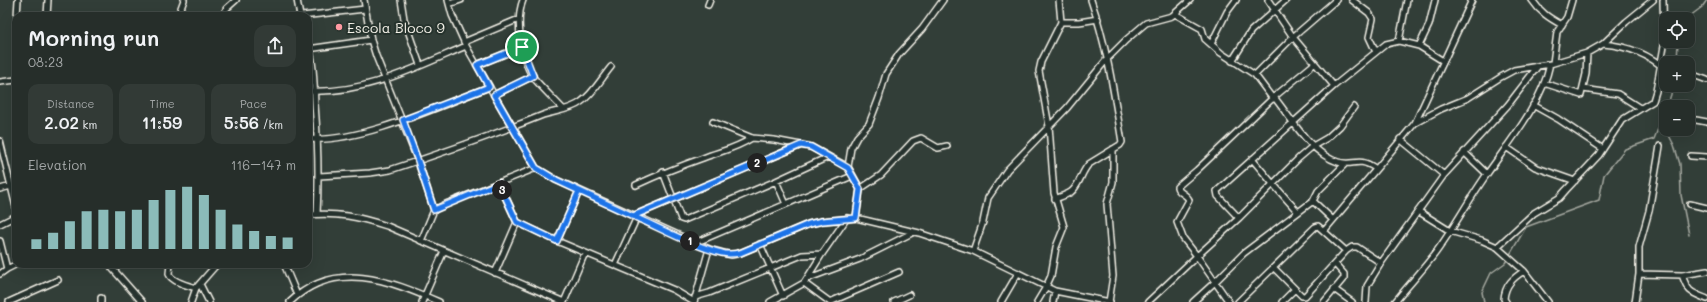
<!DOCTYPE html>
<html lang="en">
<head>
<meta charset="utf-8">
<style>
  body { margin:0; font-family:Mali,sans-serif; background:#323a36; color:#f1f3f6; height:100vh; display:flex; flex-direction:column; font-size:15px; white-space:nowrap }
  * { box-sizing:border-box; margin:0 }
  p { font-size:13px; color:#a4a8a8 }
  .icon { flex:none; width:22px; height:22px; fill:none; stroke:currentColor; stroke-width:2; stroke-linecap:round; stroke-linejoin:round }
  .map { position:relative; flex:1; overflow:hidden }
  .sheet { position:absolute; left:12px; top:12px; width:300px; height:256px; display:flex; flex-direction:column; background:#262e2a; border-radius:12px; box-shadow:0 4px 16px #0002,0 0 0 1px #424a47 }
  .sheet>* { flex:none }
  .buttons { position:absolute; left:1659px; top:12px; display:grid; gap:8px }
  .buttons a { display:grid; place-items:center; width:36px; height:36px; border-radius:8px; background:#262e2a; box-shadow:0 4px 16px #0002,0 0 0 1px #424a47; font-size:20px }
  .pin { position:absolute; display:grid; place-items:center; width:34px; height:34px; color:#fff; margin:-17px; border:2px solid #fff; border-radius:50%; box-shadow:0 1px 4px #0007 }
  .km { position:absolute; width:20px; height:20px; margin:-10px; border-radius:50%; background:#222; color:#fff; font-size:11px; line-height:20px; text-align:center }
  .round { display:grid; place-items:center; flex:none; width:42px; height:42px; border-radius:12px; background:#323a36 }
  .overview { display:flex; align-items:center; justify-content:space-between; height:68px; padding:0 16px }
  h1 { font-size:22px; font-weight:600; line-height:30px }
  .stats { display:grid; grid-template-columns:repeat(3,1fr); gap:6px; height:68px; padding:4px 16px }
  .stats div { display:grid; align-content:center; border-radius:10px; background:#323a36; text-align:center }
  .stats b { font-size:17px; font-weight:600 }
  .stats small { font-size:11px; font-weight:400 }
  .stats p { font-size:11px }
  .chart { height:112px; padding:8px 16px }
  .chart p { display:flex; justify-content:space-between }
  .chart svg { width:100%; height:72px; margin-top:4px; stroke:#8bbbb9; stroke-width:6 }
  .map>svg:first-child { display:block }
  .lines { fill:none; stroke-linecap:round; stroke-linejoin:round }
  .stream { stroke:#a6a9a1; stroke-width:1.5 }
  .minor-casing { stroke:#f4f1e8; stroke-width:8 }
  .minor { stroke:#26332d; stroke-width:5 }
  .route-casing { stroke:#fff; stroke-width:8 }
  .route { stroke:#1a73e8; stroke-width:5 }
  .poi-dot { fill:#ff9aa2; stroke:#26332d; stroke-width:1.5 }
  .labels { text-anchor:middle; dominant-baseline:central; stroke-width:4; stroke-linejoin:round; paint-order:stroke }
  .poi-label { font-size:14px; fill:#f4f1e8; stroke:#26332d; text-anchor:start }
</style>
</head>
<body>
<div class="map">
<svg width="1707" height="302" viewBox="0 0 1707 302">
  <rect width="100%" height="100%" fill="#323e38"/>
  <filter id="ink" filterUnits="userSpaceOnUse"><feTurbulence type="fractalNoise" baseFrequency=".025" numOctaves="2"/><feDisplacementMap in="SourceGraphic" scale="8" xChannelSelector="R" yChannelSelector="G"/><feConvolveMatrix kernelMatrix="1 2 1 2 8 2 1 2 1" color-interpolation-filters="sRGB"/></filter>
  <g filter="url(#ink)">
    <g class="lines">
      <!-- stream -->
      <path class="stream" d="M1688 39H1690L1692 33 1690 16 1702 7 1707 0
        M1677 63 1678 41
        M1667 107 1674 85
        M1662 122 1674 145 1680 164 1681 195 1689 235
        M1484 302 1482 292 1491 273 1505 263 1526 227 1599 200 1604 175 1625 149 1654 139 1666 109"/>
      <!-- minor casing -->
      <g class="minor-casing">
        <path id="minor" d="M297 0 300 16
          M364 0 371 40 376 56 418 161 434 210
          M401 0 404 19 420 65
          M448 0 452 15 466 46 536 168 556 180 709 249 731 255 740 253 809 224 822 221 856 218 919 233 973 251 1055 291 1110 302
          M523 0C515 20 521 59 533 77 542 88 553 98 563 109
          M1268 0 1293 37 1334 86
          M1352 0 1369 13 1373 19 1369 37 1376 52
          M1532 0C1540 12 1549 18 1562 25
          M449 4 461 0
          M708 5 710 0
          M1175 14 1202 29 1205 39 1221 53 1255 75 1273 99
          M17 16 18 0
          M47 16 48 0
          M178 16 184 0
          M223 16 226 9 236 0
          M302 16 365 9
          M1061 22H1079L1098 19
          M16 36V42
          M1399 41 1407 0
          M464 42 519 19
          M308 43C314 62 314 84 315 104 318 141 319 177 317 214
          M1211 44 1227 12 1236 0
          M1603 44C1626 46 1649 54 1666 70
          M1419 46 1429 25 1435 0
          M308 49 371 40
          M1232 61 1251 31 1286 0
          M1553 63 1557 32 1567 17 1572 0
          M477 65 522 47
          M1255 75 1293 37 1336 0
          M1688 75 1696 76 1707 80
          M0 82 16 80
          M1544 83 1581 95 1586 74 1587 53
          M1583 89 1618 94 1640 108
          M308 91C365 94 415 68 466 46
          M494 95 533 76
          M1274 97C1291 118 1311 154 1338 162 1354 167 1357 156 1375 168
          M1533 105 1558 119 1603 149
          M1696 120 1707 122
          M713 122 752 138 774 140 811 147 848 167
          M1415 123 1441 109 1468 98 1501 77 1514 70 1550 64 1587 53 1603 44 1626 22 1653 0
          M308 139C361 143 439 106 489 87
          M1400 139 1444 175
          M0 141 16 207
          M1506 147 1535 167 1575 181
          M1464 152 1487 174
          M1691 156 1707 157
          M1252 159 1273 184 1298 212
          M663 172 681 219 684 220 776 181 828 157
          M319 176 370 173 390 170C442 153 493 135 543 115 555 111 571 110 581 102 593 94 601 79 611 67
          M776 181 786 204
          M636 185C658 175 680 166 703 158 721 151 735 149 752 138
          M0 189 11 186
          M860 189 881 175 913 141 921 138 938 148 947 146
          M1055 199C1060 197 1066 195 1071 192 1080 185 1081 172 1089 164L1120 145 1122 142C1114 94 1107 46 1091 0
          M1313 201 1318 191 1345 164
          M1690 204 1707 208
          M1418 211 1450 231 1481 240 1497 247 1524 271 1548 302
          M308 215C337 212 359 217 387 226L564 302
          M633 216 801 145
          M856 218 860 189 848 167 851 148 857 137 869 124 879 98 886 74 899 54 922 29 943 0
          M1239 218 1218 196 1217 191 1334 86 1386 44 1399 41 1419 46 1443 61
          M517 222 557 241 674 290 694 302 709 249
          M0 224 16 216
          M1324 231 1415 123 1472 0
          M0 241 7 269 0 274
          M421 241 434 210 446 204 536 168
          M557 241 579 191
          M695 243 852 176
          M760 244 783 296
          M1497 247 1534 213 1559 198 1566 190 1599 155 1622 120 1653 101 1656 91 1664 46 1663 0
          M973 251 983 222 988 198 1007 170 1067 108 1107 59 1126 40 1146 23 1172 16 1190 0
          M1346 251 1352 247H1357L1381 263 1444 175 1508 105 1538 66
          M110 264 112 268 142 302
          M170 264C170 267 169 271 169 274 172 282 189 286 196 288
          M284 264 297 295
          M615 265 637 217
          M1274 268 1295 289
          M7 269 17 264
          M495 273 517 222 499 183
          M1639 274 1682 275 1707 271
          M1682 275C1688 292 1690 292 1707 299
          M809 278 860 259 914 232
          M804 283 830 302
          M200 284 209 302
          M1334 289 1352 302
          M695 297 709 293 802 255 822 254
          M101 298V302
          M9 302 58 280
          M191 302 196 288 217 264
          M290 302C335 259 389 280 439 302
          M422 302 444 251
          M564 302 585 253
          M770 302 804 283 822 254 847 218
          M830 302 899 272
          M894 302 909 295
          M1001 302 1018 273
          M1037 302 1046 287 1051 276 1056 247 1064 227 1054 193 1049 126 1039 71 1041 62 1061 22 1059 0
          M1053 302 1055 291
          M1109 302 1113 276 1107 204 1113 182V149
          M1148 302 1197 256 1183 238 1177 222 1189 200C1187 194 1178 193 1177 187L1197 170 1274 97 1314 64
          M1193 302 1215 282 1244 253 1313 201 1333 220
          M1229 302 1197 256 1239 218 1299 158 1313 146 1327 138 1340 126 1354 107
          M1238 302 1315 227 1318 226 1346 251 1305 296H1302L1295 289 1282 302
          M1324 302 1344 278V274L1335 264
          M1366 302 1367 286 1381 263
          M1395 302C1409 284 1426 267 1439 248 1456 224 1470 198 1487 174 1510 141 1542 103 1550 64
          M1506 302 1504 299C1505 285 1513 278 1524 271
          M1635 302 1639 274V247L1649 211 1660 146"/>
      </g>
      <!-- minor -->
      <use href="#minor" class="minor"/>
    </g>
  </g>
  <g class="lines" filter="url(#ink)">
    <!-- route casing -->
    <g class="route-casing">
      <path id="route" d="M522 47 533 76 494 95 536 168 556 180 633 216 637 218C662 229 695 247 722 253 728 255 734 254 740 253L809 224 822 221 856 218 860 189 848 168 811 147 801 145 633 216 579 191 557 241 517 222 499 183 434 210 418 161 403 120 489 87 477 65 522 47"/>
    </g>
    <!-- route -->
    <use href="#route" class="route"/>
  </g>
  <!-- markers -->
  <circle class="poi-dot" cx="339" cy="27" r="4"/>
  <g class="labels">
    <!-- poi labels -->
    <g class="poi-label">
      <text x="347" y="27">Escola Bloco 9</text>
    </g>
  </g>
</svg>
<div class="buttons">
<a><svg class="icon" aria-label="locate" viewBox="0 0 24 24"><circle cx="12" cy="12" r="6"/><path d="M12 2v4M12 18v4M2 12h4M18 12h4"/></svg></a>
<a>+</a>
<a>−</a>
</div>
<div class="pin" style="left:522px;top:47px;background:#1e9e55"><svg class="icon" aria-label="arrive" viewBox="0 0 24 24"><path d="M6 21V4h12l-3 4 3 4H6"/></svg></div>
<b class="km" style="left:690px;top:241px">1</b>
<b class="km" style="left:757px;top:163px">2</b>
<b class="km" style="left:502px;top:190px">3</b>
<section class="sheet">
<div class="overview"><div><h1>Morning run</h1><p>08:23</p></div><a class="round"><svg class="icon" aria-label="share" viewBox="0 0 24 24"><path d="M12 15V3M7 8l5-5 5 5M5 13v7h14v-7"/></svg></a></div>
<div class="stats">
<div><p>Distance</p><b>2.02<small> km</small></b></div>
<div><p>Time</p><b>11:59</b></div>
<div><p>Pace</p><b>5:56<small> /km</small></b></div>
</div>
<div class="chart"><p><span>Elevation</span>116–147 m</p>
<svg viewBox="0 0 160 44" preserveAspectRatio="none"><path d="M5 44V38M15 44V34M25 44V27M35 44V21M45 44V20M55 44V21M65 44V20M75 44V14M85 44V8M95 44V6M105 44V11M115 44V20M125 44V29M135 44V33M145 44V36M155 44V37"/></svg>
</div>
</section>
</div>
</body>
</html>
